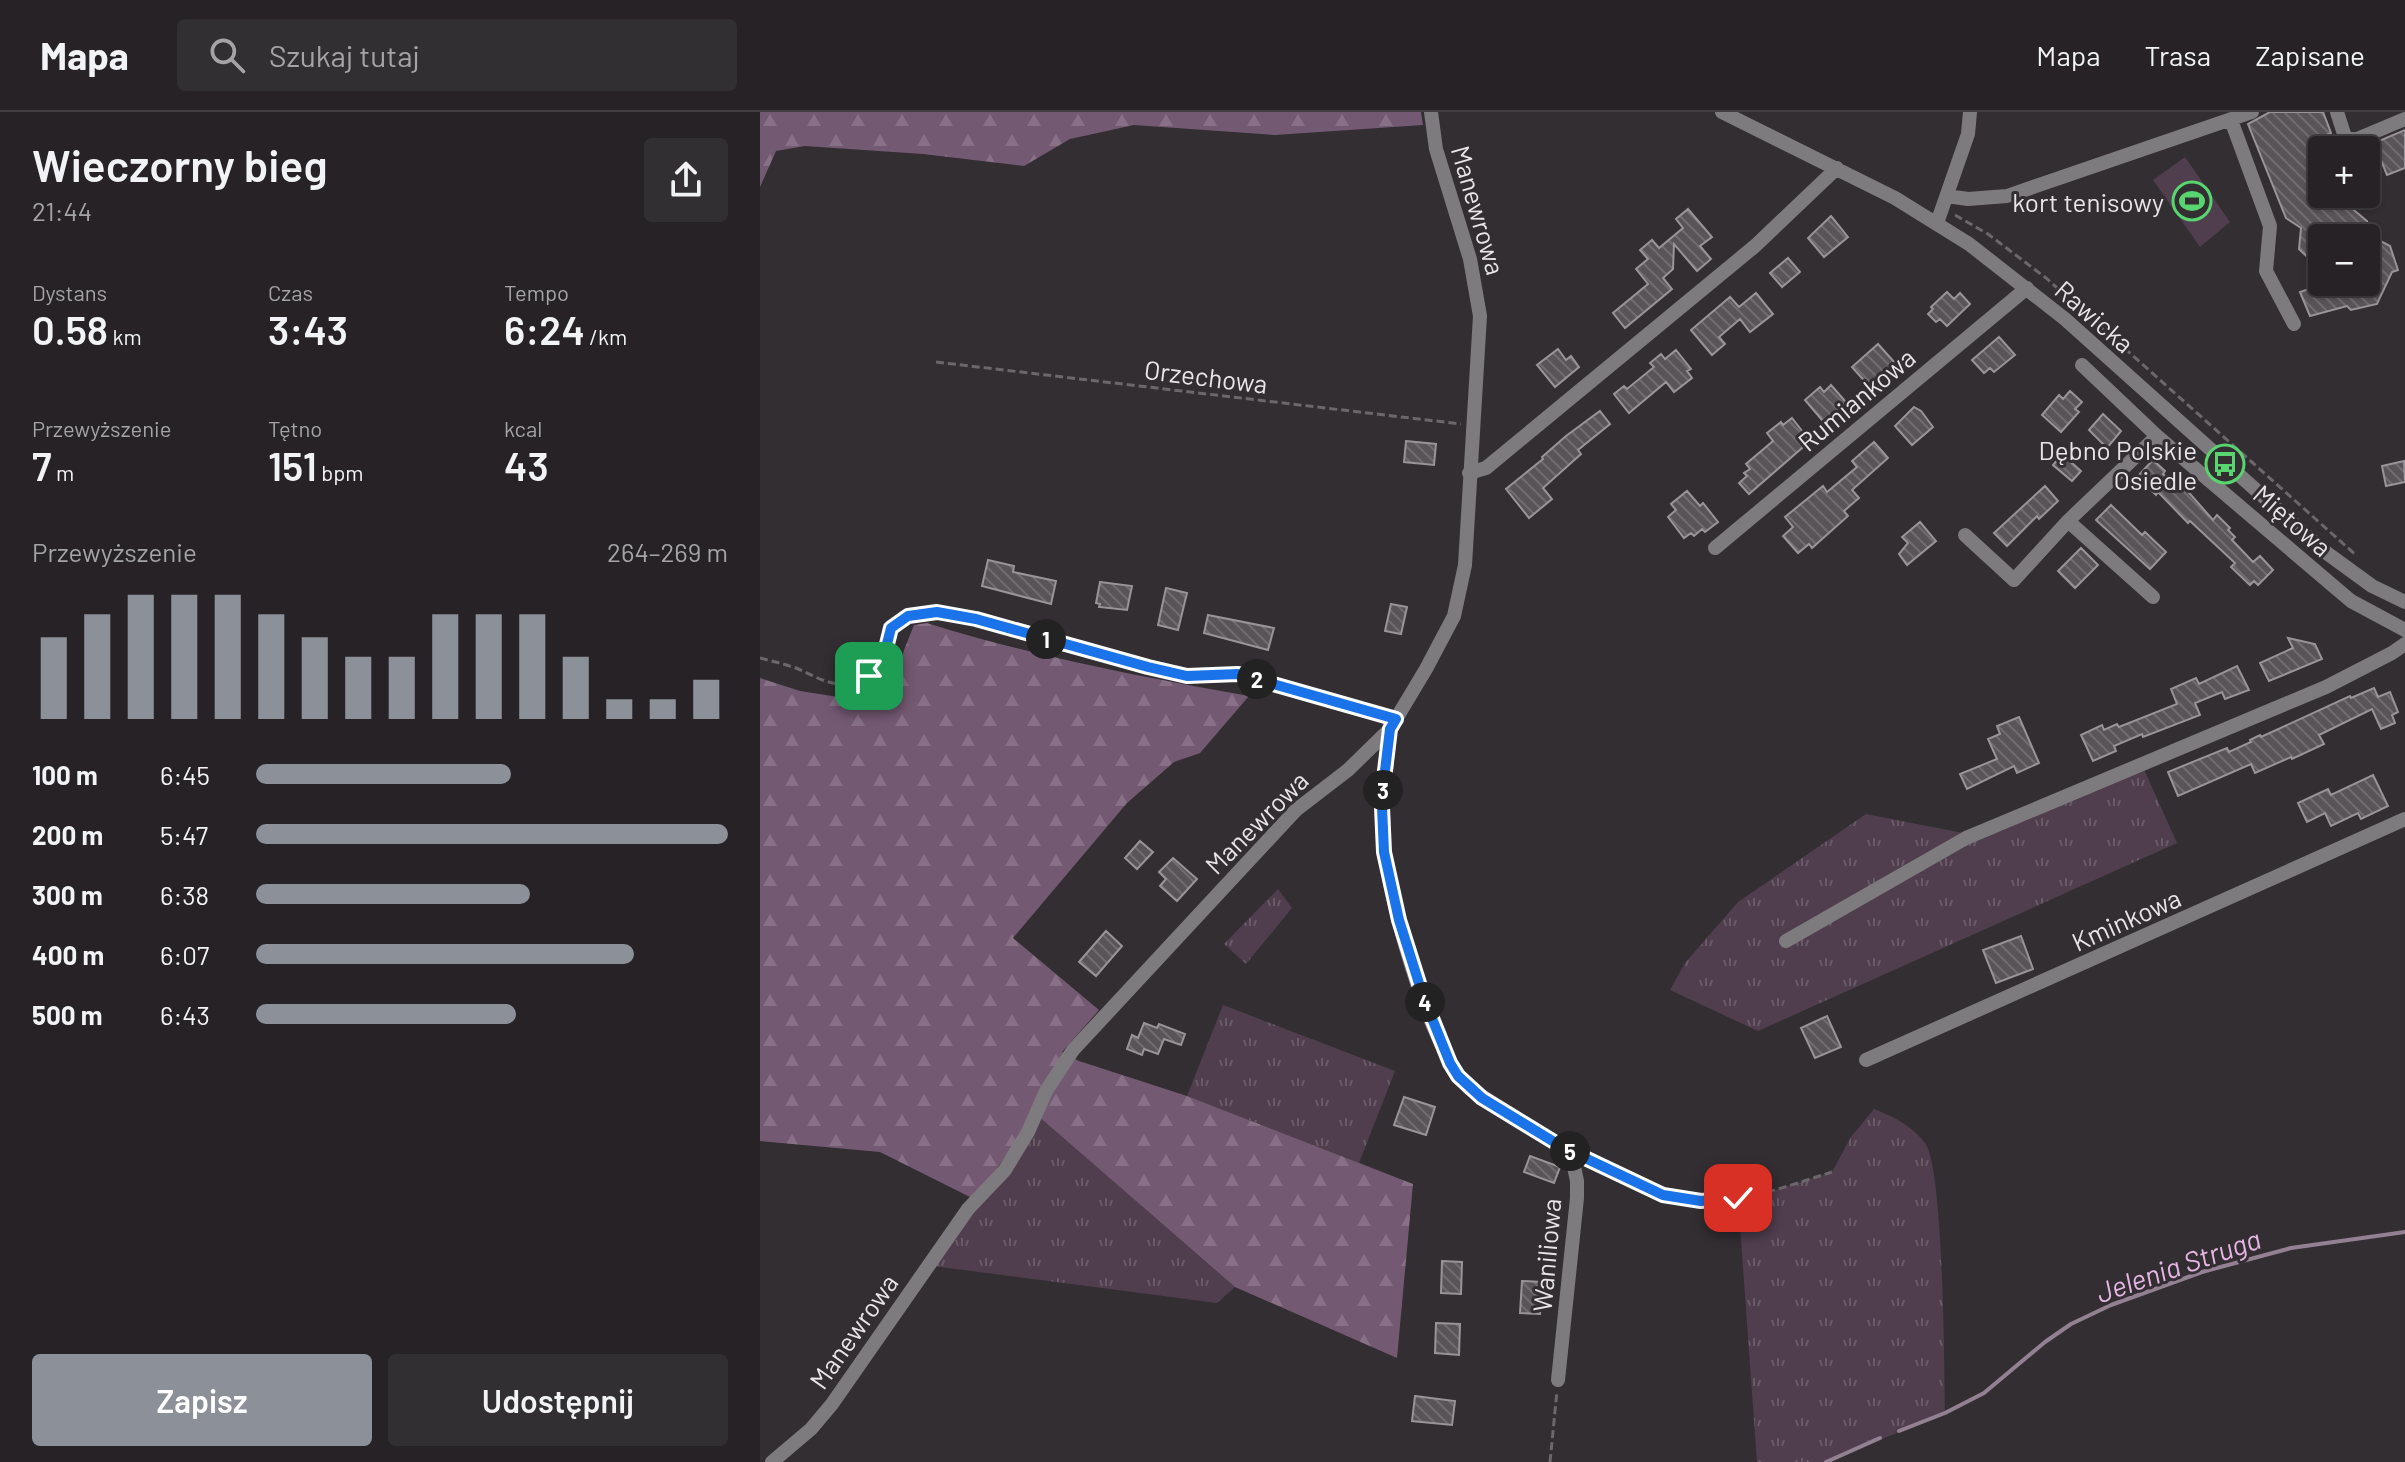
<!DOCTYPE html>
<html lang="pl">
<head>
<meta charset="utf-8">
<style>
  body { margin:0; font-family:Barlow,sans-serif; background:#322f32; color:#f1f3f6; height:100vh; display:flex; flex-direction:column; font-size:30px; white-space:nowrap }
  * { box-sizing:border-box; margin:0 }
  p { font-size:26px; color:#a4a4a7 }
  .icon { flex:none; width:44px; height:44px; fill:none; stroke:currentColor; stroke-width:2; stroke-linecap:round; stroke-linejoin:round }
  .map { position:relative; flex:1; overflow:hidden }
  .sheet { display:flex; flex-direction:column; background:#262226; width:760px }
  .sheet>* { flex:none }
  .buttons { position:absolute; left:1548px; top:24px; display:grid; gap:16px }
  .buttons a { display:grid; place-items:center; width:72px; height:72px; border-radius:8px; background:#262226; box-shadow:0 2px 6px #0004,0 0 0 2px #423f43; font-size:40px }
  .pin { position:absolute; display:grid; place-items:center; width:68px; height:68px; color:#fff; margin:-34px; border-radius:16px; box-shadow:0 4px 12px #0006 }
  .km { position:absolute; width:40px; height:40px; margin:-20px; border-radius:50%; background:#222; color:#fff; font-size:22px; line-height:40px; text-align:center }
  .round { display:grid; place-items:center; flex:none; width:84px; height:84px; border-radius:8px; background:#322f32 }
  .overview { display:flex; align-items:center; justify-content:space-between; height:136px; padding:0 32px }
  h1 { font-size:44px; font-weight:600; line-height:60px }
  .metrics { display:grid; grid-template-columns:repeat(3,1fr); gap:12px; height:136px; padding:8px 32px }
  .metrics div { display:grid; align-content:center }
  .metrics b { font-size:40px; font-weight:600 }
  .metrics small { font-size:22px; font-weight:400 }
  .metrics p { font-size:22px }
  .chart { height:224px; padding:16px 32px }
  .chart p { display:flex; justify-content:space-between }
  .chart svg { width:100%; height:144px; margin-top:8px; stroke:#8c9099; stroke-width:6 }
  .cta { display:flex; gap:16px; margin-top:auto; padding:16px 32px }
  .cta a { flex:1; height:92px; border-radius:8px; background:#8c9099; color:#fff; font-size:32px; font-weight:600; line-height:92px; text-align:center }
  .cta a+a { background:#322f32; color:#f1f3f6 }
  ul { padding:0 32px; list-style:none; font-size:26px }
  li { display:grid; grid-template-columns:128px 96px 1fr; align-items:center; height:60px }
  li i { height:20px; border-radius:10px; background:#8c9099 }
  header { display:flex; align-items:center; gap:48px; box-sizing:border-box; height:112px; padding:0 40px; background:#262226; border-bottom:2px solid #423f43 }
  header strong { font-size:38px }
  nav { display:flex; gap:44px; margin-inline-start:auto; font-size:28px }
  .search { width:560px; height:72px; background:#322f32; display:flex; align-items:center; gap:20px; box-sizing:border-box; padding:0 28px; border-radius:8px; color:#a4a4a7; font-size:30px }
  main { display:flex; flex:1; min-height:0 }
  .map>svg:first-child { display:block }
  .grass { fill:url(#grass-tufts) }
  .forest { fill:url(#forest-firs) }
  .pitch { fill:#503e4f }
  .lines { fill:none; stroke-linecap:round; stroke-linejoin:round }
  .stream { stroke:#948093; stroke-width:4 }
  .building { fill:url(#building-back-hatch); stroke:#999499; stroke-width:2 }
  .path { stroke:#6b676a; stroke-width:3; stroke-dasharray:8 4; stroke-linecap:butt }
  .minor { stroke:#7e7b7e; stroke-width:14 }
  .route-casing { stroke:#fff; stroke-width:16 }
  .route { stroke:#1a73e8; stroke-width:10 }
  .labels { text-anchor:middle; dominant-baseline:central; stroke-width:6; stroke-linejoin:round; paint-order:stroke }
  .poi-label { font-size:26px; fill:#e8e5e8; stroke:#332e32; text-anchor:end }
  .street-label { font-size:26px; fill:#e8e5e8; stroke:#332e32 }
  .water-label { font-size:28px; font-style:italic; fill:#e5b5e4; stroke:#332e32 }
</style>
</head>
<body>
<header>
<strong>Mapa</strong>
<div class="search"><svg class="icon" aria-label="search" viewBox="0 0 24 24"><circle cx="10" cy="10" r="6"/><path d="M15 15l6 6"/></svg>Szukaj tutaj</div>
<nav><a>Mapa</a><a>Trasa</a><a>Zapisane</a></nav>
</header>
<main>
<section class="sheet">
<div class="overview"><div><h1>Wieczorny bieg</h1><p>21:44</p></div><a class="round"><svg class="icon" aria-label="share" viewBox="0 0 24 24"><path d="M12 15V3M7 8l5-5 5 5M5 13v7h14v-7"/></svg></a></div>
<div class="metrics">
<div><p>Dystans</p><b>0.58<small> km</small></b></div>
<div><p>Czas</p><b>3:43</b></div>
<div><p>Tempo</p><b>6:24<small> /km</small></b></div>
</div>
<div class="metrics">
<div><p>Przewyższenie</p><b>7<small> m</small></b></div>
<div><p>Tętno</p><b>151<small> bpm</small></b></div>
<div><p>kcal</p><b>43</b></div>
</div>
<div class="chart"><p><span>Przewyższenie</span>264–269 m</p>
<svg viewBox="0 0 160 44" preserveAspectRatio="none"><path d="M5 44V19M15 44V12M25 44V6M35 44V6M45 44V6M55 44V12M65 44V19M75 44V25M85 44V25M95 44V12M105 44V12M115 44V12M125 44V25M135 44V38M145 44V38M155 44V32"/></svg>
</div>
<ul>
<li><b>100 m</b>6:45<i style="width:54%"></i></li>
<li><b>200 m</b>5:47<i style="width:100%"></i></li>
<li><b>300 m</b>6:38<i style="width:58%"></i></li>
<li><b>400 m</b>6:07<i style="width:80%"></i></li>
<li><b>500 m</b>6:43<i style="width:55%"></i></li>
</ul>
<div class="cta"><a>Zapisz</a><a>Udostępnij</a></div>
</section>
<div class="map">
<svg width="1645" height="1350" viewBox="0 0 1645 1350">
  <defs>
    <pattern id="grass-tufts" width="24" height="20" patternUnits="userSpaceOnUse" patternTransform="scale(2)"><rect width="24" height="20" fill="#503e4f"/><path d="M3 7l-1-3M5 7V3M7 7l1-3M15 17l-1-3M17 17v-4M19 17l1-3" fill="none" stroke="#695a68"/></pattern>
    <pattern id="forest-firs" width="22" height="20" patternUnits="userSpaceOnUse" patternTransform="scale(2)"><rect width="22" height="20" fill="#745973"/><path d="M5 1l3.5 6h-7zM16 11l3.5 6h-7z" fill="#887187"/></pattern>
    <pattern id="building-back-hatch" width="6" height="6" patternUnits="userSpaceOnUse" patternTransform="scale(2)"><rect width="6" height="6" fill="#595458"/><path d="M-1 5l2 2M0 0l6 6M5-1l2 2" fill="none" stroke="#716c70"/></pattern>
  </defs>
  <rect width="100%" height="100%" fill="#332e32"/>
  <!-- grass -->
  <path class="grass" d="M1382 653 1417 731 998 919 910 878 925 851 978 790 1106 702 1203 721Z
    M518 777 532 796 486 852 464 832Z
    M463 893 635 959 599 1051 427 984Z
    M1114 997C1134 1005 1151 1013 1165 1031 1184 1057 1184 1257 1185 1301L1066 1350H997L978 1086 993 1085 1072 1060 1091 1025Z
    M277 1003 475 1175 457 1191 173 1154 214 1087Z"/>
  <!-- forest -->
  <path class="forest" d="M0 0H661L663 13 515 23 374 13 310 27 264 54 163 42 45 34 16 39 0 75Z
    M167 511C272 544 381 565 489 584L440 641 414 650 367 691 253 826 339 898 302 940 319 949 427 984 653 1072 637 1246 475 1175 277 1003 214 1087 120 1040 0 1029V566L40 579 104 589 134 579 144 538 154 513Z"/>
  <!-- pitch -->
  <path class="pitch" d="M1425 45 1470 110 1440 135 1393 68Z"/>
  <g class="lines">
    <!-- stream -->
    <path class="stream" d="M1139 1319 1185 1301 1224 1281 1285 1230 1311 1212 1351 1193 1442 1160 1531 1136 1645 1120
      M1066 1350 1120 1326"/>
  </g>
  <!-- building -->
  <path class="building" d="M1510 0H1563L1571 21 1557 27 1555 40 1562 54V82L1577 84 1607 109 1611 124 1630 134 1638 158 1632 160 1617 192 1591 198 1587 194 1550 204 1540 180 1569 170H1606V126H1562V159L1539 137 1541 116 1526 106 1488 12Z
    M1645 18V56L1627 63 1614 31Z
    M928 97 952 125 940 134 951 147 937 159 914 132 913 157 903 166 912 177 865 216 853 201 888 172 876 157 888 147 880 138 892 128 899 136 923 116 916 107Z
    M1071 104 1088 125 1064 145 1048 126Z
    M1028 146 1040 160 1022 175 1010 161Z
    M1187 180 1194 187 1200 181 1210 192 1187 214 1180 207 1176 210 1168 202 1173 197 1171 195Z
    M996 181 1013 202 990 220 980 207 959 225 965 232 952 243 931 218 970 185 979 195Z
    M1239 225 1255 243 1234 260 1230 256 1224 261 1212 248Z
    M1118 232 1135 251 1109 274 1092 255Z
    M798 237 806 248 811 244 819 255 795 275 777 253Z
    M916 238 931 257 927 259 932 266 914 280 906 270 869 301 854 282 864 274 867 277 894 255 890 251 901 242 905 247Z
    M1071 273 1091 296 1068 315 1045 288 1060 275 1064 280Z
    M1310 279 1322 290 1315 297 1319 300 1301 320 1282 303 1299 283 1303 287Z
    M1154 295 1161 299 1173 315 1152 333 1135 314Z
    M840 299 850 312 818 338 821 342 783 376 792 387 769 406 746 377 783 347 782 345 806 324Z
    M1343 302 1361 319 1347 336 1329 318Z
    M1032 306 1050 329 989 382 979 371 987 364 984 361 990 357 986 352 1013 329 1007 321 1021 310 1023 313Z
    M646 329 676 332 674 353 644 350Z
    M1114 330 1128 346 1092 378 1099 386 1084 399 1088 404 1052 436 1049 432 1038 441 1023 424 1033 415 1025 405 1063 374 1067 380 1097 355 1092 349Z
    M1302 342 1321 359 1312 369 1293 353Z
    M1393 348 1405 359 1403 362 1421 379 1425 376 1453 408 1457 403 1470 416 1468 418 1475 425 1472 428 1493 450 1500 444 1513 458 1498 473 1494 469 1490 473 1471 455 1475 451 1430 409 1428 411 1398 380 1396 383 1377 365Z
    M1644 349 1645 370 1626 374 1622 354Z
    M1285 374 1298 389 1279 407 1277 404 1247 434 1234 421Z
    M927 379 940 394 943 391 958 410 945 420 942 417 934 424 931 421 924 426 908 405 916 398 911 392Z
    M1351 393 1382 423 1385 420 1406 440 1390 457 1336 408Z
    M1160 410 1176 429 1147 453 1139 442 1148 431 1142 425Z
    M1321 436 1338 453 1315 476 1298 459Z
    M228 448 254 454 253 460 296 469 291 492 222 474Z
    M340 470 372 474 367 498 339 495 340 492 336 491Z
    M406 476 427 481 418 518 398 513Z
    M631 492 647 495 641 522 625 519Z
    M448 503 514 516 508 538 444 521Z
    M1528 526 1555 532 1562 547 1509 569 1500 551 1533 536Z
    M1477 554 1489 578 1465 587 1462 580 1435 591 1440 603 1383 625 1382 622 1354 634 1356 639 1333 649 1321 623 1342 613 1344 618 1357 612 1359 615 1417 592 1411 577 1436 566 1439 572Z
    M1614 576 1618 585 1630 580 1638 600 1632 603 1635 611 1621 617 1612 597 1559 623 1564 632 1532 647 1531 645 1495 661 1491 652 1418 684 1408 660 1467 636 1469 640 1491 630 1490 628 1500 623 1501 625 1590 584 1591 586Z
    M1259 605 1279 651 1257 661 1254 654 1207 677 1200 662 1237 647 1228 627 1240 622 1237 614Z
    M1613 663 1628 694 1601 707 1598 701 1571 714 1565 701 1547 710 1538 691 1568 677 1571 683Z
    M380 729 393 740 377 757 365 746Z
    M413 746 437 767 417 789 400 774 406 767 399 760Z
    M346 819 362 834 336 864 319 850Z
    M1261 824 1273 857 1236 871 1223 838Z
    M1067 904 1081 935 1055 946 1041 916Z
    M384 911 397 916 399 912 425 922 421 933 404 927 398 942 384 937 382 943 367 937 372 923 378 926Z
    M644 985 675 995 666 1023 634 1013Z
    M770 1044 800 1055 794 1071 764 1060Z
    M682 1149 702 1150 701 1182 681 1181Z
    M762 1169 781 1170 780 1202 760 1201Z
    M676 1211 700 1212 699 1243 675 1241Z
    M655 1284 695 1289 692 1313 652 1309Z"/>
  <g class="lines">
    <!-- path -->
    <path class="path" d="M1195 103 1228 122 1286 166 1597 444
      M176 250 701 312
      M0 546C12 549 24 552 36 556 51 562 65 572 82 572 102 571 118 561 124 542 127 534 127 525 131 518 144 493 183 499 205 504
      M825 1046C850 1058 877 1075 903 1083 960 1100 1018 1077 1072 1060
      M790 1350 797 1279"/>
    <!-- minor -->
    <path class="minor" d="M962 0 1135 86 1209 132 1305 207 1564 439 1612 474 1645 490
      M1577 0 1585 25 1595 28 1645 7
      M1471 8 1510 114 1506 159 1534 212
      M1187 84 1208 87 1247 84 1492 0
      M1177 111 1208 22 1210 0
      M1322 253 1397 324 1591 489 1645 518
      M709 361 726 356 995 134 1077 56
      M1308 409 1393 485
      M1205 423 1254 468 1308 409 1397 324
      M955 436 1267 176
      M216 507 388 555 427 564 478 562 636 607
      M630 617C628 650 621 682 622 715 625 777 667 932 709 976L804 1036 813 1050 817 1069V1086L798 1268
      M1026 829 1206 726 1566 575 1632 541 1645 532
      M1106 948 1645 707
      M12 1350 51 1317 72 1292 208 1097 245 1058 268 1020 286 979 313 938 536 698 588 658 630 617 666 557 694 504 705 453 720 204 710 147 676 37 671 0"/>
  </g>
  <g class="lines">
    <!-- route casing -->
    <g class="route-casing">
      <path id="route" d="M109 564 124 544 131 516 148 504 177 500 216 507 388 555 427 564 478 562 636 607 630 617 624 667 622 695 624 740 639 808 663 884 690 951 698 964 722 986 804 1036 903 1083 941 1089 978 1086"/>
    </g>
    <!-- route -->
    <use href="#route" class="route"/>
  </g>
  <!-- icons -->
  <defs>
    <g id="stadium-ring" transform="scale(2)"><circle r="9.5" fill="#332e32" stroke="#58d56f" stroke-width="1.5"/><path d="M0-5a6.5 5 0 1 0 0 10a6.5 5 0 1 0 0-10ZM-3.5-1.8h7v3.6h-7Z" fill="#58d56f"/></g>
    <g id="bus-ring" transform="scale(2)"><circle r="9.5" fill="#332e32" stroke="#58d56f" stroke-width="1.5"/><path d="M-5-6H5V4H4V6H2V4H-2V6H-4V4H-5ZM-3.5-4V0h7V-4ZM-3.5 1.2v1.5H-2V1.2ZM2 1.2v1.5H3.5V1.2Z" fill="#58d56f"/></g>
  </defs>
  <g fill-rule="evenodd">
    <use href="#stadium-ring" x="1432" y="89"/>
    <use href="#bus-ring" x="1465" y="352"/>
  </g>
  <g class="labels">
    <!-- poi labels -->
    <g class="poi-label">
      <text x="1404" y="89">kort tenisowy</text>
      <text x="1437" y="337">Dębno Polskie<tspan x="1437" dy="30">Osiedle</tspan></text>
    </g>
    <!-- street labels -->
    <g class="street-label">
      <text transform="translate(719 98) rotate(74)">Manewrowa</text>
      <text transform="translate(1335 204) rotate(41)">Rawicka</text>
      <text transform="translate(446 264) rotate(7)">Orzechowa</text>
      <text transform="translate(1096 287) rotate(-40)">Rumiankowa</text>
      <text transform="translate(1533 408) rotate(41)">Miętowa</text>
      <text transform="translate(496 710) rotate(-45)">Manewrowa</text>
      <text transform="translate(1366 807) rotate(-24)">Kminkowa</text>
      <text transform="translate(786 1143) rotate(-85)">Waniliowa</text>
      <text transform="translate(93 1219) rotate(-55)">Manewrowa</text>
    </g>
    <!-- water labels -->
    <g class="water-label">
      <text transform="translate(1418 1153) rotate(-19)">Jelenia Struga</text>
    </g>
  </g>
</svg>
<div class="buttons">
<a>+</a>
<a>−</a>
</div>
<div class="pin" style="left:109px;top:564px;background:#1e9e55"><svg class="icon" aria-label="arrive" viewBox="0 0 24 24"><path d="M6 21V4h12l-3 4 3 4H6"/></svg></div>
<div class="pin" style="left:978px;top:1086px;background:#d93025"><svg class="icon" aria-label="check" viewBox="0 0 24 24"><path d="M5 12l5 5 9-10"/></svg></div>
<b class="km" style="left:286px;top:527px">1</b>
<b class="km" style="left:497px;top:567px">2</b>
<b class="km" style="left:623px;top:678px">3</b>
<b class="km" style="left:665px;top:890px">4</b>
<b class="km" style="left:810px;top:1039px">5</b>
</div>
</main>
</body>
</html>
